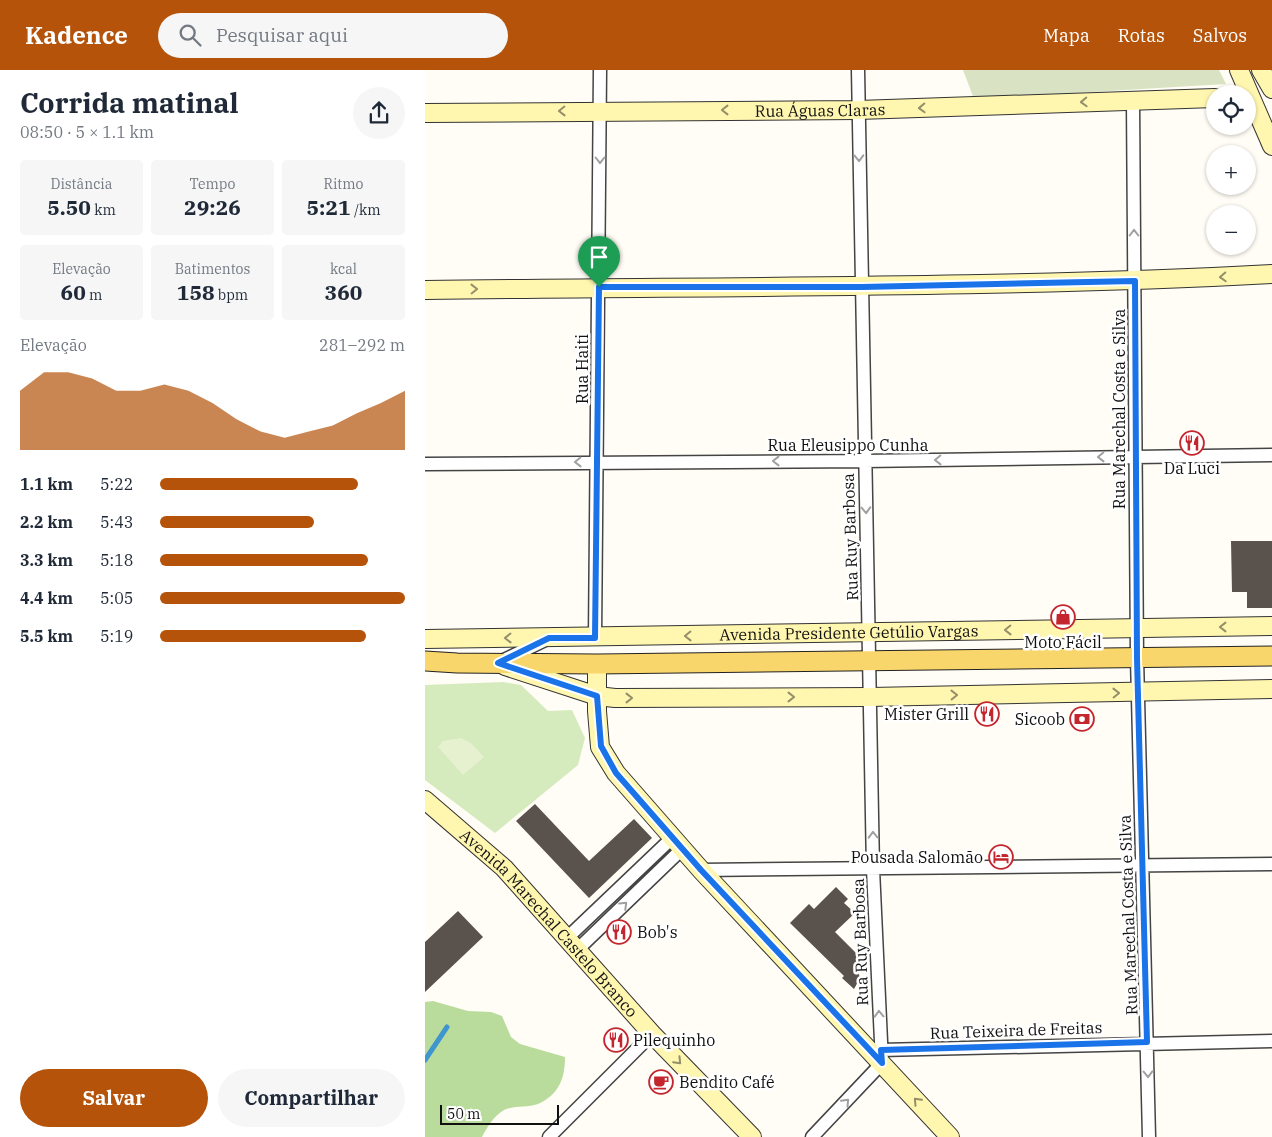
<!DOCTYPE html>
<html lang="pt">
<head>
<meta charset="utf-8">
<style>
  body { margin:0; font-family:"IBM Plex Serif",serif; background:#f6f6f7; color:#1f2937; height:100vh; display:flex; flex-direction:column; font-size:19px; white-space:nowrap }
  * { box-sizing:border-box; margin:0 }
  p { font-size:16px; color:#747a83 }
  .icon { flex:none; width:28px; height:28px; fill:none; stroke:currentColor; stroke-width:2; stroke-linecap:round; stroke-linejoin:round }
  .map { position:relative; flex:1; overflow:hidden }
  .details { display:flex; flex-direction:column; background:#fff; width:425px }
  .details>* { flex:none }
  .tools { position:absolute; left:781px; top:15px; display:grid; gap:10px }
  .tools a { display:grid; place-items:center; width:50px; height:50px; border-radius:50%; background:#fff; box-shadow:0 1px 4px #0004; font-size:25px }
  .scale { position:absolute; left:15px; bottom:12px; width:119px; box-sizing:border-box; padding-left:5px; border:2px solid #111; border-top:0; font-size:14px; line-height:18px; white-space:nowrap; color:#111; -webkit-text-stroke:4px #fff; paint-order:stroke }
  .pin { position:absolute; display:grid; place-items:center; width:42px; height:42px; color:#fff; margin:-51px -21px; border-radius:50% 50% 50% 0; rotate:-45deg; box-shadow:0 0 5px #0007 }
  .pin .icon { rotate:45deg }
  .round { display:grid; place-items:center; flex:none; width:52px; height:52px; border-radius:26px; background:#f6f6f7 }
  .head { display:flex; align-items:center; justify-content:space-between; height:85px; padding:0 20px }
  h1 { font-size:28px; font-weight:700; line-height:38px }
  .stats { display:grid; grid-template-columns:repeat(3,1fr); gap:8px; height:85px; padding:5px 20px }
  .stats div { display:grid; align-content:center; border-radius:5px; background:#f6f6f7; text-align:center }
  .stats b { font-size:21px; font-weight:700 }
  .stats small { font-size:14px; font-weight:400 }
  .stats p { font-size:14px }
  .chart { height:140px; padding:10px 20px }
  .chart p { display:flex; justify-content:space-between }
  .chart svg { width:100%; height:90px; margin-top:5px; fill:#b45309; opacity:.7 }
  .action { display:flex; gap:10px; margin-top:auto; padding:10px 20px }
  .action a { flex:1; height:58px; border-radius:30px; background:#b45309; color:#fff; font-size:20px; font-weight:700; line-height:58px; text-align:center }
  .action a+a { background:#f6f6f7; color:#1f2937 }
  ul { padding:0 20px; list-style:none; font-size:16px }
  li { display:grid; grid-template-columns:80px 60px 1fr; align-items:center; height:38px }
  li i { height:12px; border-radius:6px; background:#b45309 }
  header { display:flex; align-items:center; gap:30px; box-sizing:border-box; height:70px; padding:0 25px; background:#b45309; color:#fff }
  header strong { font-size:24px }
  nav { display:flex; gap:28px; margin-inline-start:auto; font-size:18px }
  .search { width:350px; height:45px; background:#f6f6f7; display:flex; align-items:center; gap:12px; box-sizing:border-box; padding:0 18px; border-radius:28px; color:#747a83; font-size:19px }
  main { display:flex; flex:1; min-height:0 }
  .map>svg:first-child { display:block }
  .green { fill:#d5ebbd }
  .forest { fill:#b9dc9c }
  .cemetery { fill:#d9e3c4 }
  .pitch { fill:#e6f2cf }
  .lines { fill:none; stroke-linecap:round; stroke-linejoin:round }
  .stream { stroke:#3f96cf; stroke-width:5 }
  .building { fill:#5a524d }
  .street-casing { stroke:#444; stroke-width:15 }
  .secondary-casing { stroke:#333; stroke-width:20 }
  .primary-casing { stroke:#222; stroke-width:21 }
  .street { stroke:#fff; stroke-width:12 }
  .secondary { stroke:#fff6b0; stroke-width:18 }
  .primary { stroke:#f9d66b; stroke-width:19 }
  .oneway { stroke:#948f68 }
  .oneway2 { stroke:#a0a0a0 }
  .route-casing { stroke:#fff; stroke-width:10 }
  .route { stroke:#1a73e8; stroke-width:6 }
  .labels { text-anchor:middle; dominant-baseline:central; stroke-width:5; stroke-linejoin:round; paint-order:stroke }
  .street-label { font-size:16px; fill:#111; stroke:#fff }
  .poi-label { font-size:16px; fill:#111; stroke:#fff; text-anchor:end }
</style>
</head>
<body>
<header>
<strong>Kadence</strong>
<div class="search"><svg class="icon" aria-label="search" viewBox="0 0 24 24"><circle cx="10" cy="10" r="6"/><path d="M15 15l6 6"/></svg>Pesquisar aqui</div>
<nav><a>Mapa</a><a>Rotas</a><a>Salvos</a></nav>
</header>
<main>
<section class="details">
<div class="head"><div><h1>Corrida matinal</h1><p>08:50 · 5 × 1.1 km</p></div><a class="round"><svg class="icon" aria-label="share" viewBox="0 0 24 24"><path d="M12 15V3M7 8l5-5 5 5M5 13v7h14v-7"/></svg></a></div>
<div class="stats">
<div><p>Distância</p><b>5.50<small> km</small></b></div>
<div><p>Tempo</p><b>29:26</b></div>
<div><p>Ritmo</p><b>5:21<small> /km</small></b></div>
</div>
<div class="stats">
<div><p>Elevação</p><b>60<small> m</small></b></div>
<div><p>Batimentos</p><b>158<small> bpm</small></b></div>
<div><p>kcal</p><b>360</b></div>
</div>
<div class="chart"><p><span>Elevação</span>281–292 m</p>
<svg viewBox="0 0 160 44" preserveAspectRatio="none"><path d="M0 44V15L10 6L20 6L30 9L40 15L50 15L60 12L70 15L80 21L90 29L100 35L110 38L120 35L130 32L140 26L150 21L160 15V44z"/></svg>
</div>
<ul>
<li><b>1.1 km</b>5:22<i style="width:81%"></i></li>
<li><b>2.2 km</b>5:43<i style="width:63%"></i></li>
<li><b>3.3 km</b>5:18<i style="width:85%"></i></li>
<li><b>4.4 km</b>5:05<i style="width:100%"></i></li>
<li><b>5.5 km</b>5:19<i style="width:84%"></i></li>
</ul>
<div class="action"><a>Salvar</a><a>Compartilhar</a></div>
</section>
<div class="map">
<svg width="847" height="1067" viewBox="0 0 847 1067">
  <rect width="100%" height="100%" fill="#fffdf5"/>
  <!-- green -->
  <path class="green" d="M78 612 96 615 123 641 147 640 160 668 153 695 70 763 0 710V615Z"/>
  <!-- forest -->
  <path class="forest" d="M8 931 43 941 66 942 77 946 86 967 95 974 140 987C140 1008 134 1025 113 1034 102 1038 90 1035 79 1040 69 1046 62 1057 57 1067H0V932Z"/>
  <!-- cemetery -->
  <path class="cemetery" d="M538 0H794L801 14 549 29Z"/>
  <!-- pitch -->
  <path class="pitch" d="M36 668 46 673 59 687 38 705 13 677 18 671Z"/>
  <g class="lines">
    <!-- stream -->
    <path class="stream" d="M0 990 22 957"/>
  </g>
  <!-- building -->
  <path class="building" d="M806 471H847V538H822V522H807Z
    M110 734 164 791 209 749 227 768 164 828 91 751Z
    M411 817 423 829 419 833 430 843 410 862 437 889 431 895 435 908 429 919 417 908 419 906 365 853 384 834 389 839Z
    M33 841 58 867 0 922V872Z"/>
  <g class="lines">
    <!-- street casing -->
    <g class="street-casing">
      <path id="street" d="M708 31 712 588 724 1067
        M0 394 439 391 847 385
        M170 568 175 0
        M77 591 122 569
        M276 800 847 794
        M141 869 247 768
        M151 881 257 779
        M455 980 847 971
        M124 1067 227 964
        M387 1067 457 993 448 799 433 0"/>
    </g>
    <!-- secondary casing -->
    <g class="secondary-casing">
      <g id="secondary">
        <path d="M814 0 847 76"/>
        <path d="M836 0 847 19"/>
        <path id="s1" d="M0 43 433 40 790 28"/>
        <path d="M0 220C282 216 565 219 847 204"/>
        <path id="s2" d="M0 569 847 556"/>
        <path d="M172 594V641L175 677 191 703 276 800 525 1067"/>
        <path d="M80 596 172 626 190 628 445 627 847 619"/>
        <path id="s3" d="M0 730 79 798 227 964 327 1067"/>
      </g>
    </g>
    <!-- primary casing -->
    <g class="primary-casing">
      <path id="primary" d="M0 591 32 593 172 594 847 586"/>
    </g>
    <!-- street -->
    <use href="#street" class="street"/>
    <!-- secondary -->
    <use href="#secondary" class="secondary"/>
    <!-- primary -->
    <use href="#primary" class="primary"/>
  </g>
  <!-- one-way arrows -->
  <defs><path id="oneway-chevron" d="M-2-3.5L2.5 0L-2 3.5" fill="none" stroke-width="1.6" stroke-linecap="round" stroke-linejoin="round" transform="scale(1.25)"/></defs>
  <g class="oneway">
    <use href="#oneway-chevron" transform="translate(659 32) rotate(178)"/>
    <use href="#oneway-chevron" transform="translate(497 38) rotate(178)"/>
    <use href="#oneway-chevron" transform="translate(300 40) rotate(180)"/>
    <use href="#oneway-chevron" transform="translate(137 41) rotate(179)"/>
    <use href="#oneway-chevron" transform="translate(798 207) rotate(177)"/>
    <use href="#oneway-chevron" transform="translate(49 219) rotate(-1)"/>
    <use href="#oneway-chevron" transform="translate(798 557) rotate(180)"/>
    <use href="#oneway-chevron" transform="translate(583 560) rotate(179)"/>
    <use href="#oneway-chevron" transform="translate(263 566) rotate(179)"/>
    <use href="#oneway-chevron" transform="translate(83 568) rotate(179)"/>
    <use href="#oneway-chevron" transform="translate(691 623) rotate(-1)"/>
    <use href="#oneway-chevron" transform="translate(529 625) rotate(-1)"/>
    <use href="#oneway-chevron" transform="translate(366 627)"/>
    <use href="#oneway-chevron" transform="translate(204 628)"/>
    <use href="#oneway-chevron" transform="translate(253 991) rotate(46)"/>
    <use href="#oneway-chevron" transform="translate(492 1031) rotate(-133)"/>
  </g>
  <g class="oneway2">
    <use href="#oneway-chevron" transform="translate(434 88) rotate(89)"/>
    <use href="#oneway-chevron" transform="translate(175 90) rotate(90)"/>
    <use href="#oneway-chevron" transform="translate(709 163) rotate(-90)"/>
    <use href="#oneway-chevron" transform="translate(676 387) rotate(179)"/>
    <use href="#oneway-chevron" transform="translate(513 390) rotate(179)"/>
    <use href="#oneway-chevron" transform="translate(351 391) rotate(180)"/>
    <use href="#oneway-chevron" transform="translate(153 392) rotate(179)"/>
    <use href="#oneway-chevron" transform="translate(441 440) rotate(88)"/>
    <use href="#oneway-chevron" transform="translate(448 765) rotate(-91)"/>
    <use href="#oneway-chevron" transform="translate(199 835) rotate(-44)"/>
    <use href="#oneway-chevron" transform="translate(454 944) rotate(-92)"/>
    <use href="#oneway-chevron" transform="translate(723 1004) rotate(89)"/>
    <use href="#oneway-chevron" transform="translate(421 1032) rotate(-47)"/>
  </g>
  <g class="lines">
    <!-- route casing -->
    <g class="route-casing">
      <path id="route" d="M710 211 712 588 722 972 456 980 457 993 276 800 191 703 176 676 172 626 73 593 124 568H170L174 217H437Z"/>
    </g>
    <!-- route -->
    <use href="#route" class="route"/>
  </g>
  <!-- icons -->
  <defs>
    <g id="restaurant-ring" transform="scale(1.25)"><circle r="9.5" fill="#fff" stroke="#c4262e" stroke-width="1.5"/><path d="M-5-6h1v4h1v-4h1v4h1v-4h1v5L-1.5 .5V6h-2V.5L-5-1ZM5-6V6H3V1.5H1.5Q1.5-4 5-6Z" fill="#c4262e"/></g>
    <g id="shop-ring" transform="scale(1.25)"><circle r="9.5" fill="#fff" stroke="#c4262e" stroke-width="1.5"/><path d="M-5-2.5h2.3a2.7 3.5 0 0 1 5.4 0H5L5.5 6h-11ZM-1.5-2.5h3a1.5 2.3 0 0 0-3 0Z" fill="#c4262e"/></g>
    <g id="bank-ring" transform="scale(1.25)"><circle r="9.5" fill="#fff" stroke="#c4262e" stroke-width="1.5"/><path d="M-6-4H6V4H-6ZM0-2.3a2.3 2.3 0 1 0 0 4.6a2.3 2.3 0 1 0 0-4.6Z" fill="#c4262e"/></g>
    <g id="hotel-ring" transform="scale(1.25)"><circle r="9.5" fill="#fff" stroke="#c4262e" stroke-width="1.5"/><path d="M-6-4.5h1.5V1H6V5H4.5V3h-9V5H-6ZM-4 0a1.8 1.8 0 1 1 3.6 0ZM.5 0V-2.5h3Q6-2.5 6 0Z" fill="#c4262e"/></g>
    <g id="cafe-ring" transform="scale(1.25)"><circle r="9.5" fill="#fff" stroke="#c4262e" stroke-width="1.5"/><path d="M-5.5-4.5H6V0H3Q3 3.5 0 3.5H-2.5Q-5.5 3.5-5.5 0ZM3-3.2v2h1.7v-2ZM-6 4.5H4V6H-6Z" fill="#c4262e"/></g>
  </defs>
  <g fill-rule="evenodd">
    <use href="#restaurant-ring" x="767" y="373"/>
    <use href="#shop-ring" x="638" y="547"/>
    <use href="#restaurant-ring" x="562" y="644"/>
    <use href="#bank-ring" x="657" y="649"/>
    <use href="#hotel-ring" x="576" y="787"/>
    <use href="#restaurant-ring" x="194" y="862"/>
    <use href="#restaurant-ring" x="191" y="970"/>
    <use href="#cafe-ring" x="236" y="1012"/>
  </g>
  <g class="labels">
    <!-- street labels -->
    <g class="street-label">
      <text stroke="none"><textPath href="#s1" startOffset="395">Rua Águas Claras</textPath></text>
      <text transform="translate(157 299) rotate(-90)">Rua Haiti</text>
      <text transform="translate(694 339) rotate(-90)">Rua Marechal Costa e Silva</text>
      <text x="423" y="375">Rua Eleusippo Cunha</text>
      <text transform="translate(425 467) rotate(-92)">Rua Ruy Barbosa</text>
      <text stroke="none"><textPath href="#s2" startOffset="424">Avenida Presidente Getúlio Vargas</textPath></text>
      <text transform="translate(703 845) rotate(-92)">Rua Marechal Costa e Silva</text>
      <text stroke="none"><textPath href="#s3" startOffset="175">Avenida Marechal Castelo Branco</textPath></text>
      <text transform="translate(435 872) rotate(-92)">Rua Ruy Barbosa</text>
      <text transform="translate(591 960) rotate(-2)">Rua Teixeira de Freitas</text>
    </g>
    <!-- poi labels -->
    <g class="poi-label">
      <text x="767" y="398" text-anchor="middle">Da Luci</text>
      <text x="638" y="572" text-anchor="middle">Moto Fácil</text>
      <text x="544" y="644">Mister Grill</text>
      <text x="640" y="649">Sicoob</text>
      <text x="558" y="787">Pousada Salomão</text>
      <text x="212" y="862" text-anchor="start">Bob's</text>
      <text x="208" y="970" text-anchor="start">Pilequinho</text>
      <text x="254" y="1012" text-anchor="start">Bendito Café</text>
    </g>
  </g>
</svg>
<div class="tools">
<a><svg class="icon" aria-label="locate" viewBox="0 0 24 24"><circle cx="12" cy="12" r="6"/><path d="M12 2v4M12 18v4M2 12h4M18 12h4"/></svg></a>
<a>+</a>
<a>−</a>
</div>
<div class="scale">50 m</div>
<div class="pin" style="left:174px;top:217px;background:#1e9e55"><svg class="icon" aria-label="arrive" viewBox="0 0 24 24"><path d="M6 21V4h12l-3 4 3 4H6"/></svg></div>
</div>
</main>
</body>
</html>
